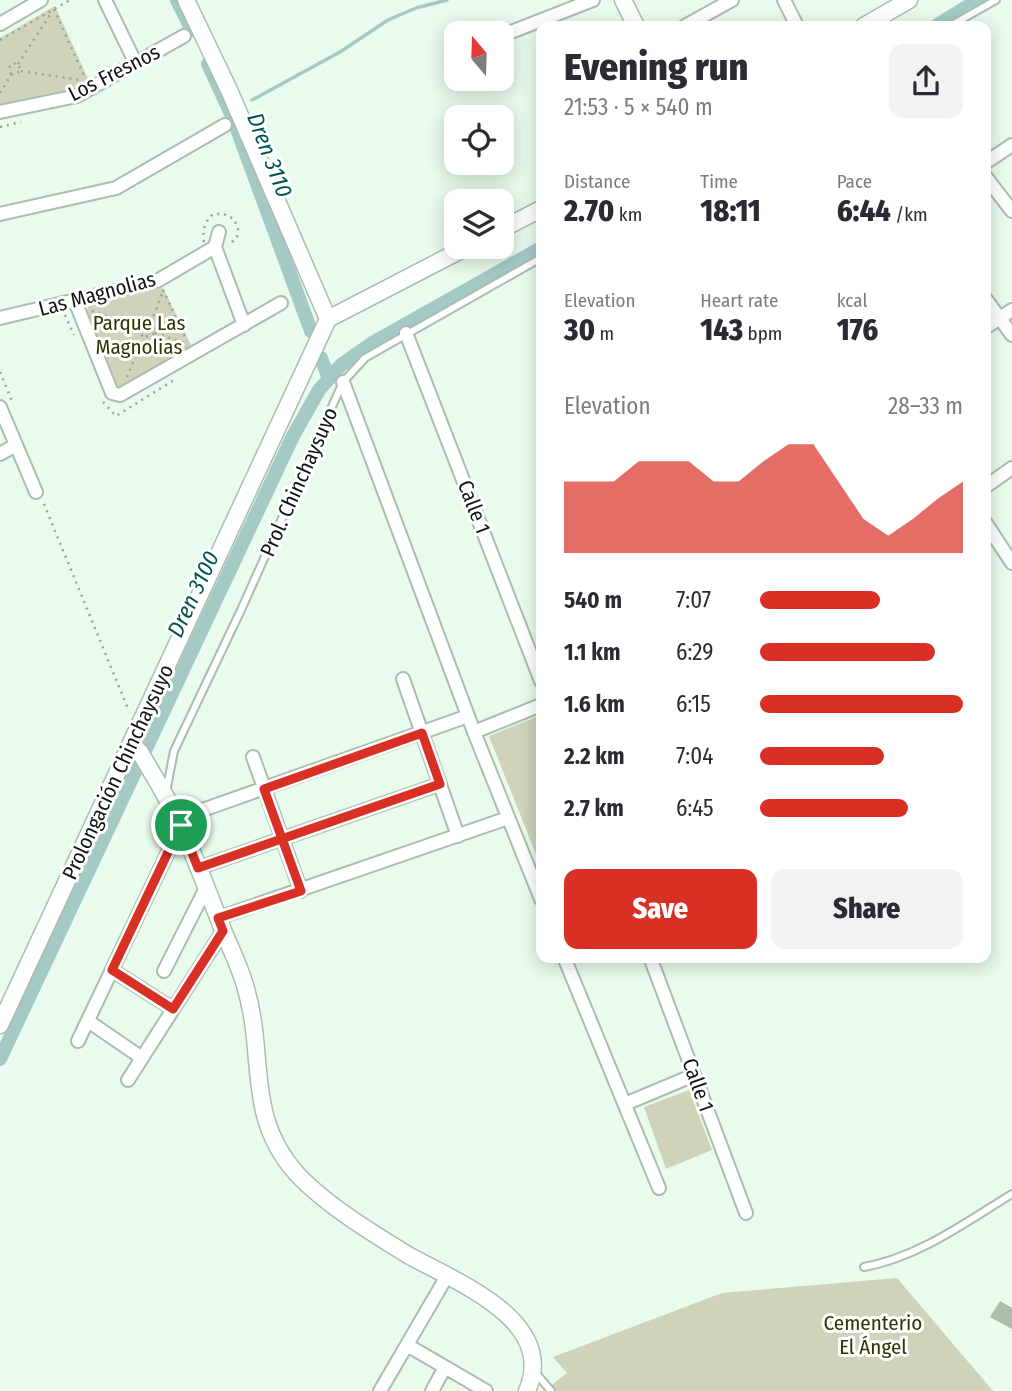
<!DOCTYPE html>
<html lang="en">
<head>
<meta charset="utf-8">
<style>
  body { margin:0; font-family:"Fira Sans Condensed",sans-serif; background:#f2f2f3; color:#2b2b33; height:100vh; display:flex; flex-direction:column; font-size:26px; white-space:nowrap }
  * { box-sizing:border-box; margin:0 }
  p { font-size:23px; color:#7c7c81 }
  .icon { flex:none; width:38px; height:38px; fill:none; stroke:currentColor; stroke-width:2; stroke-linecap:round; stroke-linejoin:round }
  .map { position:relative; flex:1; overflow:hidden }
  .sheet { position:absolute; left:536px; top:21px; width:455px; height:942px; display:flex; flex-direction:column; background:#fff; border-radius:14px; box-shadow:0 4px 18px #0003 }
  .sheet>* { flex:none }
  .needle { width:46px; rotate:341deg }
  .buttons { position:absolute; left:444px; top:21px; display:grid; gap:14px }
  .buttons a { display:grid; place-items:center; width:70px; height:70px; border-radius:14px; background:#fff; box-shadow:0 4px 18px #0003; font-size:35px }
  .pin { position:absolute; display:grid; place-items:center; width:60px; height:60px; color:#fff; margin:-30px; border:4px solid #fff; border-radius:50%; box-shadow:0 2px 7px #0007 }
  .round { display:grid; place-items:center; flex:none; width:74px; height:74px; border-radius:14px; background:#f2f2f3 }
  .head { display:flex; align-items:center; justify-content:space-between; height:119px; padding:0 28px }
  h1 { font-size:38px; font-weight:800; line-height:52px }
  .metrics { display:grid; grid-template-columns:repeat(3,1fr); gap:10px; height:119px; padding:7px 28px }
  .metrics div { display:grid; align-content:center }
  .metrics b { font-size:30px; font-weight:800 }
  .metrics small { font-size:19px; font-weight:400 }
  .metrics p { font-size:19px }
  .chart { height:196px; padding:14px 28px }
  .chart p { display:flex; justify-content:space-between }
  .chart svg { width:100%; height:126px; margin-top:7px; fill:#d93025; opacity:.7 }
  .button { display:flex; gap:14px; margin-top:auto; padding:14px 28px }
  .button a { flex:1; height:80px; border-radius:14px; background:#d93025; color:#fff; font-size:28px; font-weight:800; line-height:80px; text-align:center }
  .button a+a { background:#f2f2f3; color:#2b2b33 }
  ul { padding:0 28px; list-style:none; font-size:23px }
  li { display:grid; grid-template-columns:112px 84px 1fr; align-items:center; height:52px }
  li i { height:18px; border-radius:9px; background:#d93025 }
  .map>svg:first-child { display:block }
  .green { fill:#d0d3ba }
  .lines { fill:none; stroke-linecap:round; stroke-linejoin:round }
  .stream { stroke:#a5cac6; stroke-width:3.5 }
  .canal { stroke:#a5cac6; stroke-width:14 }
  .building { fill:#b0bba8 }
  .lane-casing { stroke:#abbdae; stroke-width:10 }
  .street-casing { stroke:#abbdae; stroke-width:16 }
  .secondary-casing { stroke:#abbdae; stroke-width:19 }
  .path { stroke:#98a69a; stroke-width:2.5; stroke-dasharray:2 5; stroke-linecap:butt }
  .lane { stroke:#fff; stroke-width:6 }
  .street { stroke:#fff; stroke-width:12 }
  .secondary { stroke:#fff; stroke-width:16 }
  .route-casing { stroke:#fff; stroke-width:14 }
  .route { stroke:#d93025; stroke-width:9 }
  .labels { text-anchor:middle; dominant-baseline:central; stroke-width:6; stroke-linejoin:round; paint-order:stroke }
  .street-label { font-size:21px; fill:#0f1510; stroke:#fff }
  .park-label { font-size:21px; fill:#323501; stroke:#fff }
  .water-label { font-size:23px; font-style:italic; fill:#00544f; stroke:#fff }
</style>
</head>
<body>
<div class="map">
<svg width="1012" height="1391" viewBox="0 0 1012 1391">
  <rect width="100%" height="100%" fill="#e8fbec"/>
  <!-- green -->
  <path class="green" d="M55 6 89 81 73 90 0 107V38Z
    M163 288 193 349 123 391 117 388 87 313 88 306Z
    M541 715V867L489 736Z
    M689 1090 712 1150 666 1169 644 1107Z
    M897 1278 993 1391H544L567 1373 553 1357 722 1293Z"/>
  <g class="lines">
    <!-- stream -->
    <path class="stream" d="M252 100 340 52 388 20 416 8 447 0"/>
    <!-- canal -->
    <path class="canal" d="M177 0 192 30
      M936 26 978 0
      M208 64 233 118 311 331
      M321 358 329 379
      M0 1059 293 436 319 390 341 365 374 342 541 248"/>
  </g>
  <!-- building -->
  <path class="building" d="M1000 1301 1012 1308V1329L990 1317Z"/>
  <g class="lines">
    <!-- lane casing -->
    <g class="lane-casing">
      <path id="lane" d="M950 26 996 0
        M166 792 174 751 241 610 343 382 365 358 541 258
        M864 1267C919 1257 964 1223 1012 1194
        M534 1371 551 1391"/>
    </g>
    <!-- street casing -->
    <g class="street-casing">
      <path id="street" d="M105 0 136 64
        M784 0 797 26
        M0 24 41 0
        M685 26 732 0
        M511 32 593 0
        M0 112 77 96 184 36
        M985 163 1012 145
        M985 176 1012 211
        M0 214 116 188 225 125
        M215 247 244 325
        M985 298 1012 335
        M75 301 112 393 120 395 281 303
        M0 318 157 281 215 247 219 232
        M985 328 1012 310
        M406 333 541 681
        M343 382 474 732 541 899
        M0 407 36 492
        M0 454 16 445
        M985 487 1012 468
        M985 522 1012 563
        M403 679 458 836
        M474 732 541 705
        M253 757 301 891
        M177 819 468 716
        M198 868 440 784
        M218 918 508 818
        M564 957 659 1188
        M650 957 746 1213
        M112 970 173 1009
        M164 971 206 888
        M88 1021 142 1058
        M78 1041 181 825
        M128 1080 223 931
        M625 1104 694 1075
        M407 1345 486 1391
        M380 1391 447 1276
        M432 1391 445 1367"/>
    </g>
    <!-- secondary casing -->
    <g class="secondary-casing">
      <path id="secondary" d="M186 0 229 90 328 319
        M623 0 636 26
        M864 26 909 0
        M502 229 541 209
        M131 745 140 752C154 777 170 801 181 827 196 859 208 892 221 925 229 946 240 966 246 989 266 1058 245 1116 297 1174 326 1205 372 1233 408 1255 456 1282 558 1320 527 1391
        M0 1025 328 319 467 247"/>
    </g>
    <!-- path -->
    <path class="path" d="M54 9 85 78
      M0 40 70 0
      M18 64 52 12
      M21 71 80 80
      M0 93 11 75 21 71 18 64 12 63 9 68 11 75
      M0 127 21 122
      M204 242C202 229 205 222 213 214H224L234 219 238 229 237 237 229 245
      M163 290 187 341
      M92 311 139 328 151 323
      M65 315 74 335
      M139 328 143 338 155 333 151 323 162 294
      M155 333 185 343
      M0 372 12 401
      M127 377 143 338
      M103 402 116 416 174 380
      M44 504 129 711"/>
    <!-- lane -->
    <use href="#lane" class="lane"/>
    <!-- street -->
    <use href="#street" class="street"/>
    <!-- secondary -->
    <use href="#secondary" class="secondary"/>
  </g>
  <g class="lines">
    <!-- route casing -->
    <g class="route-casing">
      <path id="route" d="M181 825 112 970 173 1009 223 931 218 918 301 891 264 789 422 733 440 784C359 812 278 840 198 868L181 825"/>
    </g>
    <!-- route -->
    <use href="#route" class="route"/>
  </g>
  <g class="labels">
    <!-- street labels -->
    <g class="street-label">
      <text transform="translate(114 73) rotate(-27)">Los Fresnos</text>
      <text transform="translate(97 294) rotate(-15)">Las Magnolias</text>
      <text transform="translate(299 482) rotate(-66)">Prol. Chinchaysuyo</text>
      <text transform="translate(474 507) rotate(69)">Calle 1</text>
      <text transform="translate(118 772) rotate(-65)">Prolongación Chinchaysuyo</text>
      <text transform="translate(698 1085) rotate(70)">Calle 1</text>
    </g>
    <!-- park labels -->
    <g class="park-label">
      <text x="139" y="323">Parque Las<tspan x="139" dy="24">Magnolias</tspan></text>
      <text x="873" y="1323">Cementerio<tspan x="873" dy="24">El Ángel</tspan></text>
    </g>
    <!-- water labels -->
    <g class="water-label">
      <text transform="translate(270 155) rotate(69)">Dren 3110</text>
      <text transform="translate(193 594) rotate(-65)">Dren 3100</text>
    </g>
  </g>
</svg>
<div class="buttons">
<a><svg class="needle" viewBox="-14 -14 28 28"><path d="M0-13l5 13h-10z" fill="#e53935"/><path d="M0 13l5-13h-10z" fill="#7c7c81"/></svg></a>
<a><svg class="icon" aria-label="locate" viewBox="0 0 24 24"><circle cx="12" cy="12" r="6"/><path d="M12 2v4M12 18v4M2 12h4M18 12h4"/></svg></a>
<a><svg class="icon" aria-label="layers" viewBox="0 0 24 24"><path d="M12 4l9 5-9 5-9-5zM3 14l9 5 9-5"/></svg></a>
</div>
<div class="pin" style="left:181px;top:825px;background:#1e9e55"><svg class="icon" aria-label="arrive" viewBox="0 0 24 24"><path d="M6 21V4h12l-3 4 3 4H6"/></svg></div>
<section class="sheet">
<div class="head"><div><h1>Evening run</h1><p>21:53 · 5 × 540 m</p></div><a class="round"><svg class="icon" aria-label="share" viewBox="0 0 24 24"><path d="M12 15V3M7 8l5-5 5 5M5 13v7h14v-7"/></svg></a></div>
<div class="metrics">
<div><p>Distance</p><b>2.70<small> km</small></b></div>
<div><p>Time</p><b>18:11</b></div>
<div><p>Pace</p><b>6:44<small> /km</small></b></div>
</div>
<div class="metrics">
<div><p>Elevation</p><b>30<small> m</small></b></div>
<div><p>Heart rate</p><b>143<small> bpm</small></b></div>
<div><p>kcal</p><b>176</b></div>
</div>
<div class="chart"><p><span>Elevation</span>28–33 m</p>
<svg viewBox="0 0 160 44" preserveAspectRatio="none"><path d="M0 44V19L10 19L20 19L30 12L40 12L50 12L60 19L70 19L80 12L90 6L100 6L110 19L120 32L130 38L140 32L150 25L160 19V44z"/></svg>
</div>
<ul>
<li><b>540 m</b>7:07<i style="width:59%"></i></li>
<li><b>1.1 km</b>6:29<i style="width:86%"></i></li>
<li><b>1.6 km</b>6:15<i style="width:100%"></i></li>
<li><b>2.2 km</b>7:04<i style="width:61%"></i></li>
<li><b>2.7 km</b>6:45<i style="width:73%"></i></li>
</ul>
<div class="button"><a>Save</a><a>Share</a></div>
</section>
</div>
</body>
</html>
